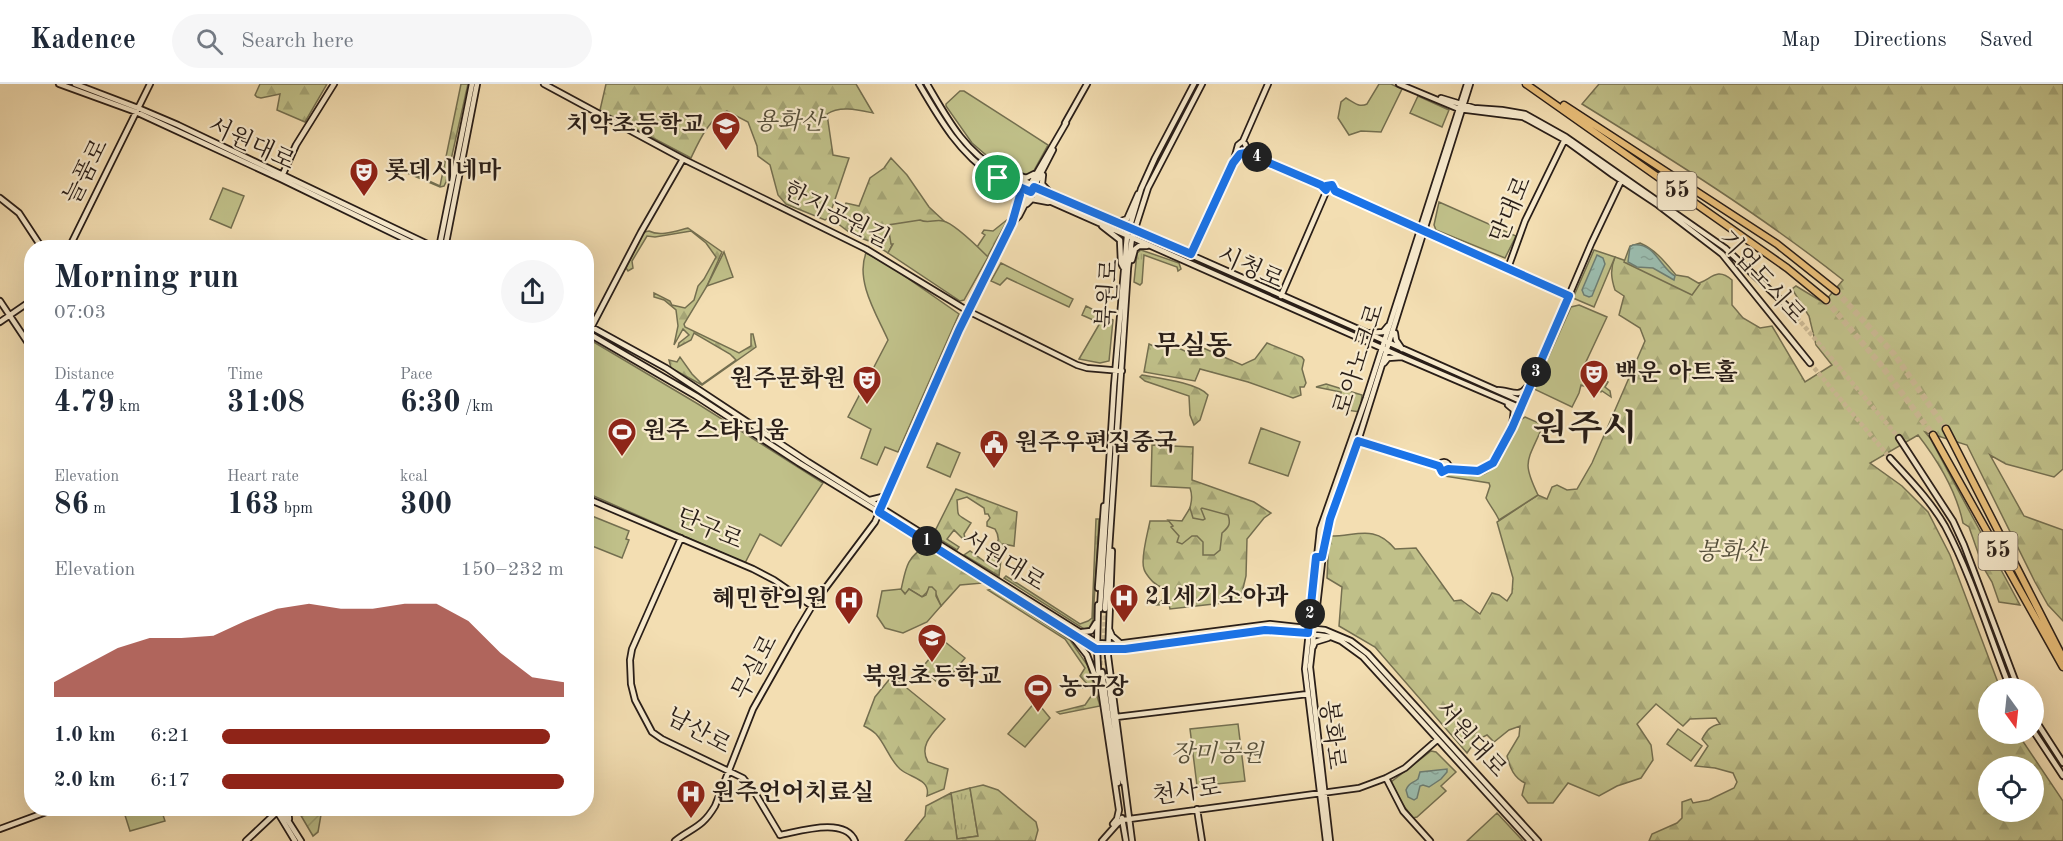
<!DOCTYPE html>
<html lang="en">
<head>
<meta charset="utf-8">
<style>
  body { margin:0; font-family:"Old Standard TT","Noto Serif KR",serif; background:#f6f6f7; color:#1f2937; height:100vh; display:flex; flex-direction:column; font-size:22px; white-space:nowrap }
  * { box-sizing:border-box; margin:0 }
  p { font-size:20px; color:#747a83 }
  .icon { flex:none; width:33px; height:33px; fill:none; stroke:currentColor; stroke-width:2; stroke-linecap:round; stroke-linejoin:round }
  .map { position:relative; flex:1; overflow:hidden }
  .drawer { position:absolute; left:24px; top:156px; width:570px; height:576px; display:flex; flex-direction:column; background:#fff; border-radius:24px; box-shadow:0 6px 24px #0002 }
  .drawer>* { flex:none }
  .needle { width:39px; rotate:165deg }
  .tools { position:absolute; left:1978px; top:594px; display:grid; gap:12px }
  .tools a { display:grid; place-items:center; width:66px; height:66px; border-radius:50%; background:#fff; box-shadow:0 6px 24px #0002; font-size:30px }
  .pin { position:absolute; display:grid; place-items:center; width:51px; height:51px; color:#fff; margin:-26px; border:3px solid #fff; border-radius:50%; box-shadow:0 2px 6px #0007 }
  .km { position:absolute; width:30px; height:30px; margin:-15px; border-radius:50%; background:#222; color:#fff; font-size:16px; line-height:30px; text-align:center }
  .round { display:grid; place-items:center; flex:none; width:63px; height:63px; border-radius:32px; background:#f6f6f7 }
  .summary { display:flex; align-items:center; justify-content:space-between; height:102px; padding:0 30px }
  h1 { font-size:33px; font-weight:700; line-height:45px }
  .metrics { display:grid; grid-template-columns:repeat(3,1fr); gap:9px; height:102px; padding:6px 30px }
  .metrics div { display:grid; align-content:center }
  .metrics b { font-size:30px; font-weight:700 }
  .metrics small { font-size:16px; font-weight:400 }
  .metrics p { font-size:16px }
  .chart { height:168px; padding:12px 30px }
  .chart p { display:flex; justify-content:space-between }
  .chart svg { width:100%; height:108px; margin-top:6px; fill:#8f2418; opacity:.7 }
  ul { padding:0 30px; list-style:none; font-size:20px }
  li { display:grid; grid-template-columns:96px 72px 1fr; align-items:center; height:45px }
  li i { height:15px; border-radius:8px; background:#8f2418 }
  header { display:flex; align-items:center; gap:36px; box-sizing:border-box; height:84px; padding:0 30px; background:#fff; border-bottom:2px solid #e0e1e3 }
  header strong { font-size:28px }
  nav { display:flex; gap:33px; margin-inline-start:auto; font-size:21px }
  .search { width:420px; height:54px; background:#f6f6f7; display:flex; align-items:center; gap:15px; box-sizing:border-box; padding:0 21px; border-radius:33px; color:#747a83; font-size:22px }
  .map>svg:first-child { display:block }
  .grass { fill:url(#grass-tufts); stroke:#746f50; stroke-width:1.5 }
  .forest { fill:url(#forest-firs); stroke:#746f50; stroke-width:1.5; fill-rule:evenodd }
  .park { fill:#c0c089; stroke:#746f50; stroke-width:1.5 }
  .garden { fill:url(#garden-furrows); stroke:#746f50; stroke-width:1.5 }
  .water { fill:url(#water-ripples); stroke:#6d7d72; stroke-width:1.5 }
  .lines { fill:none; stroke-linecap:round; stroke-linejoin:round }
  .secondary-tunnel { stroke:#cbb893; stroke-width:4.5; stroke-dasharray:4.5 2; stroke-linecap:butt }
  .highway-tunnel { stroke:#cbb893; stroke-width:6; stroke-dasharray:6 3; stroke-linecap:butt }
  .secondary-casing { stroke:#291e18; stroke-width:8 }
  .highway-casing { stroke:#291e18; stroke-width:9 }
  .secondary { stroke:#f7eacd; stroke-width:4.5 }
  .highway { stroke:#eabf79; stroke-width:6 }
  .route-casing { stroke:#fff; stroke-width:12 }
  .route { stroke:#1a73e8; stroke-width:8 }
  .labels { text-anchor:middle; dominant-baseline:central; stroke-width:4.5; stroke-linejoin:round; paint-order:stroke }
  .shield { fill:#f7eacd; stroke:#675b4e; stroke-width:1.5 }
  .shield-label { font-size:22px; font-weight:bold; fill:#291e18 }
  .park-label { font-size:24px; font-style:italic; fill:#564f3a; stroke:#f7eacd }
  .poi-label { font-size:24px; font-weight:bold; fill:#291e18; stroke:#f7eacd; text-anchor:start }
  .street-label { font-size:24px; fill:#291e18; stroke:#f7eacd }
  .quarter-label { font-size:27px; font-weight:bold; fill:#291e18; stroke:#f7eacd }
  .town-label { font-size:36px; font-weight:bold; fill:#291e18; stroke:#f7eacd }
</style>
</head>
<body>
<header>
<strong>Kadence</strong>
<div class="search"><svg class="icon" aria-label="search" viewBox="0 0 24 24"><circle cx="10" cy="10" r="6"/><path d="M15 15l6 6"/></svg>Search here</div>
<nav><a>Map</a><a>Directions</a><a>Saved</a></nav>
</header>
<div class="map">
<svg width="2063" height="757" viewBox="0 0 2063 757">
  <defs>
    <pattern id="grass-tufts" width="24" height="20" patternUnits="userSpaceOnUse" patternTransform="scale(1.5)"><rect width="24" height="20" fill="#c0c089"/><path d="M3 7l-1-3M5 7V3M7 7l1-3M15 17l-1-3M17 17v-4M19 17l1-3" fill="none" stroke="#a5a576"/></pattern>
    <pattern id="forest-firs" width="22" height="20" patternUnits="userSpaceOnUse" patternTransform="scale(1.5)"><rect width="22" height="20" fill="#c0c089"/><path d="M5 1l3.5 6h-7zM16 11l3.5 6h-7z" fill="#a5a576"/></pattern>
    <pattern id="garden-furrows" width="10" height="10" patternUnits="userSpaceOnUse" patternTransform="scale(1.5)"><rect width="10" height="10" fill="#c0c089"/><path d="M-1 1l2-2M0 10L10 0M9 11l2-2" fill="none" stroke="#a5a576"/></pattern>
    <pattern id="water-ripples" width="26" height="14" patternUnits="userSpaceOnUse" patternTransform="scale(1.5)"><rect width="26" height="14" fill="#9bbcae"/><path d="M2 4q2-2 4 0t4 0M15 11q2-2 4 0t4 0" fill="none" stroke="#86a195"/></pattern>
  </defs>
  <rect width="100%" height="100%" fill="#f3deb2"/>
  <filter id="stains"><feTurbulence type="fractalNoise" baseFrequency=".00333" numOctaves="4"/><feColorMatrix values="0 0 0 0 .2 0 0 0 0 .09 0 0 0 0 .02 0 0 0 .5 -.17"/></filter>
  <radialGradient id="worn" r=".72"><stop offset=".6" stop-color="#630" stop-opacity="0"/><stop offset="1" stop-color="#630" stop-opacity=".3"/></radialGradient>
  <!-- grass -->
  <path class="grass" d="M1141 166 1179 179 1181 185 1178 187 1177 183 1144 171 1142 199 1140 201 1134 198 1137 169Z
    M970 704 978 752 957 755 951 709Z"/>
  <!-- forest -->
  <path class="forest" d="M260 0H327L305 38 277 26 280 10 261 14 257 13 255 11Z
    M461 0H468L446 98 444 102 440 103 407 89V87L440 102Z
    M606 0H856L873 29C859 26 840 21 827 30L833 71 849 74 829 133 825 136 786 120 778 111 770 81 758 72 757 62 748 38 727 27C709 34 699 57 691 74L600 26Z
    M1599 0H2063V385L2054 393 2006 380 1990 371 2024 432 2063 446V537L2048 521 2035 498 1967 361 1925 348 1930 354 2020 521 1999 518 1992 498 1983 483 1969 443 1963 439C1956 406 1939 378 1918 351L1870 379 1902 402 1928 428 1950 471 2000 604H1989V650H2018L2063 717V757H1649L1652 750 1677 739 1682 734V718L1691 715 1693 719 1709 716 1734 704 1737 698 1733 689 1715 684 1695 682 1708 662 1702 655C1707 646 1710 642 1720 640L1716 634 1690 635 1683 642 1656 620 1637 640 1651 661 1653 676 1641 694 1617 702 1599 712 1568 699 1553 719H1528L1522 711 1525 699C1514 694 1510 684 1507 672L1519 652 1520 642 1509 646 1494 658 1487 651C1477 655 1473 660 1467 669L1375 563 1339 542 1342 503 1327 494 1329 452C1355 453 1374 439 1395 465L1416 464 1454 517 1461 516 1480 530 1492 509 1499 511 1507 517 1512 509 1513 494 1497 438 1538 411 1547 415 1552 403 1557 401 1567 406 1577 405 1592 379 1645 257 1640 244 1619 231 1624 212 1615 206C1611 194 1610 185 1615 173L1692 200C1709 201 1714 180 1732 196V221L1743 234 1760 244 1772 242 1805 298 1832 281 1816 261 1809 232 1792 205 1796 202 1819 216H1826L1843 196C1761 131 1671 75 1582 20ZM1989 682H2034V728H1989Z
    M891 74 907 91 929 123 944 137 893 159 888 169 869 157 853 151 837 139 846 119 859 122 870 94 884 84Z
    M1008 135 972 201 961 149 977 163 985 151 982 149 984 146 993 147Z
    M688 144 722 168 707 202 684 240 685 243 739 269 751 262V250H753L756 263 702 301 671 284 669 276 677 278 680 273 692 290 702 300 736 276 730 270 694 249 691 256 678 263 679 259 689 251 683 245 674 261 678 242 676 226 664 216 654 213V209L670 217 672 221 685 224 694 216 698 202 704 195 716 173 706 159 691 147 655 153 647 152 632 177 633 184 628 187 626 184 644 148 649 147C660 153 676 147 688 144Z
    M1168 259 1193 271 1199 268 1201 263 1242 281 1255 275 1267 259 1302 273 1304 276 1302 285 1306 299 1304 303H1300L1301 311 1293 314 1248 298 1200 285 1195 297 1144 288 1149 260C1157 264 1162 266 1168 259Z
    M1142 291C1158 294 1198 299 1208 311L1200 336 1194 341 1190 331 1189 312 1145 297 1140 293Z
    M1326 300 1362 311 1360 328 1346 326 1347 322 1341 318V308L1316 303Z
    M1152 361 1193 363 1192 396 1254 418 1271 429 1264 434 1247 455 1246 492 1240 517 1170 525 1169 520 1156 521 1165 514C1166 504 1163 505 1156 500 1152 498 1145 489 1144 485 1140 475 1148 448 1150 437H1182C1190 429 1194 415 1190 404L1151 402Z
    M956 405 1017 428 1014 462 1003 460 999 492 964 471 970 467 984 477 994 469 993 467C999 459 1000 453 995 445L987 442V438L990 434 988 430H985L984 424 967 413 957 416C959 434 954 428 971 439L964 450 965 454 964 456 954 446 947 455 959 463 957 466 933 451Z
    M1096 435H1099L1093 536 1089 544 1084 545 1004 494 1006 492 1080 540 1088 537 1092 534Z
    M926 462 983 499 960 501 941 522 936 510 928 507 922 513 909 505 906 510 901 506C906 484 906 474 926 462Z
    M992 505 1070 556 1088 582 1100 622 1060 630 1057 628 1085 621 1094 608 1089 603 1083 604 1087 600 1080 592 1085 584 1065 555 988 506Z
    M892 592 945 635C934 648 918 661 928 678L948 685 944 705 927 712C931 695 910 694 900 685 889 675 886 661 876 650 873 647 868 644 864 642L875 613Z
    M983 701 998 706 1036 738 1038 746 1035 757H905L925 732 926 722 951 709 957 755 978 752 970 704Z"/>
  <!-- park -->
  <path class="park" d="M1379 0H1391L1402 5 1381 48 1361 47 1349 51 1338 34 1341 18 1346 14C1353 18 1359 24 1367 20Z
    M960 7H964L1048 61 1032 90 1026 92 992 76 972 59 946 22V20Z
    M1418 12 1449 26 1442 43 1410 29Z
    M223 104 244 112 231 144 210 135Z
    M1439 118 1516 152 1505 174 1436 146 1434 141Z
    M920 136C928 140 935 135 943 137 954 139 979 164 988 173L964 216 960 217 888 169 893 160H891L888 141Z
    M1640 159C1656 166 1665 178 1676 191L1688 193 1700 200 1692 211 1624 178 1630 162Z
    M1594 166 1615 173 1594 223 1573 214Z
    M724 168 733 193 707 202Z
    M866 169 890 182 959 230 898 368 885 363 877 381 861 374 871 345 848 333 888 256C877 231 855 197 866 169Z
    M1001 179 1073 215 1069 223 1007 194 1000 201 991 197Z
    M1579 221 1607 233 1585 280 1589 285H1594V292L1608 298 1605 303 1610 307 1611 313 1602 307 1601 308 1581 301 1579 309 1572 323 1534 305 1571 223Z
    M1086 222 1113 236 1109 277 1100 279 1079 275 1100 239 1082 231Z
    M587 254 698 320 823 399 781 462 760 450 745 479 587 409Z
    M1525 333 1541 340 1539 344 1541 346C1527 378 1522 378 1538 411L1499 436C1495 427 1490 422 1486 414L1490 402 1489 399 1444 392 1447 387C1456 389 1466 392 1475 392 1499 392 1511 353 1520 336Z
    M1261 344 1300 358 1288 392 1249 379Z
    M937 359 960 369 950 393 927 383Z
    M1190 424 1193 434 1203 436 1205 435 1201 425 1202 424 1228 431C1231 440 1229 443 1222 449L1220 466 1214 471H1203V458L1197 452H1192L1182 460 1177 458 1179 452 1171 443 1173 442 1168 436 1182 437Z
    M587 430 629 447 626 455 629 456 622 474 587 460Z
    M929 503H932L936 507V512L941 522 927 538 903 549 885 544 877 532 882 507 901 505 905 510 909 505 922 513 926 511Z
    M944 557 965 574 942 602 921 585Z
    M1036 617 1050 634 1025 663 1008 650Z
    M1238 640 1245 697 1197 702 1190 645Z
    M1678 645 1702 662 1691 677 1667 660Z
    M1431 667 1436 668 1456 688 1441 702 1446 707 1417 733 1413 734 1403 721 1391 698Z
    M123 725H161L165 737 130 747Z
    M1497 729 1523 757H1467Z"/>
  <!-- garden -->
  <path class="garden" d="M300 725H322L318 748 313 752 300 730Z"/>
  <!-- water -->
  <path class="water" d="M1633 161C1655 158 1660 184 1675 192L1674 196 1653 184 1637 183 1628 178 1630 163Z
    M1597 171 1603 174 1605 180 1592 212 1589 213 1584 211 1582 206Z
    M1447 685V688L1441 695 1429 703 1423 701 1420 702 1417 714 1414 716 1408 713 1406 706C1409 698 1412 700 1418 695L1420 688Z"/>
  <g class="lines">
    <!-- secondary-tunnel -->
    <path class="secondary-tunnel" d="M1788 223 1899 354
      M1810 279 1890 374
      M1105 525 1104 552 1107 587
      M1099 564 1102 588"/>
    <!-- highway-tunnel -->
    <path class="highway-tunnel" d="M1836 207 1894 270 1946 345
      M1826 216 1881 281 1933 351"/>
    <!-- secondary casing -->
    <g class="secondary-casing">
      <path id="secondary" d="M59 0 136 28 281 95 423 164
        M75 0 138 24 178 41 436 164
        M544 0 683 75 866 165 968 227 1077 281 1087 284 1122 287
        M919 0C940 36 959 69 995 93L1402 273
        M927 0C947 34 964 67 999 86L1523 318
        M1399 0 1459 25 1523 33 1565 56 1613 91 1658 121 1722 170 1810 279
        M1441 14 1474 24 1502 26 1525 30 1566 53 1725 164 1788 223
        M1065 39 1087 0
        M1245 60 1248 67 1260 73 1321 101H1332L1335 107 1569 212
        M1006 88 1013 89 1026 94 1034 90
        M1043 91 1042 100 1052 111
        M282 92 296 61 334 0
        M1007 101 1017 106 1020 111 1015 124
        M0 114 19 129 42 164
        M1027 120 1032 115 1048 118
        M1014 137 1019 132 1053 66
        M1118 138 1127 135 1138 110
        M1102 142 1120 156 1121 179 1123 183
        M69 164 150 0
        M439 164 472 0
        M445 164 477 0
        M1191 172 1233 79 1238 61 1243 57 1268 0
        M1132 176 1135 165 1139 162H1147
        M1508 184 1525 137 1565 55
        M1281 212 1326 108
        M0 217 32 265
        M0 238 32 216
        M586 240 666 284 808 378 1097 559 1116 560 1270 540 1325 546 1351 557 1368 570 1538 757
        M591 244 641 148 683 75
        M586 248 696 312 799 379 960 478 1097 565H1125L1274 545 1331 553 1341 557 1363 573 1530 757
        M1370 249 1383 248 1388 242
        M1395 249 1396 256 1402 265
        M1384 279 1388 274 1402 273 1521 324
        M1498 306C1509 306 1519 314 1526 304
        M1508 321 1514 326 1512 342
        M1899 354 1953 437 1964 461 2018 604
        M1355 356 1439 382
        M1890 374C1909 395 1930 416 1945 442 1972 493 1989 551 2010 604
        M1439 383a5 5 0 1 1 10 0a5 5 0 1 1-10 0Z
        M1448 385 1478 387 1493 379 1521 324 1591 160 1622 95
        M586 414 753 485 774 496 812 522
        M870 416 886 412
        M681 454 632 565 630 576 631 600 635 616 652 648 662 655 743 694 755 709 780 751
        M1112 467 1108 572 1132 757
        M1098 504 1104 422
        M1098 521 1097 565 1098 585 1119 726 1117 735 1113 740
        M1100 525 1114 302 1127 152 1141 105 1155 74 1194 0
        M1105 525 1128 184 1132 154 1148 104 1202 0
        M1109 545 1112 552 1120 559
        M1082 548 1091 547 1096 539
        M1072 552 1087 571 1098 600
        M1313 563 1315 558 1328 554
        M1102 588 1118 699
        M1108 594 1121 692 1123 698
        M1116 633 1308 610
        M2034 634 2063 679
        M2034 648 2063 692
        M1386 694 1403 727 1430 757
        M275 724 295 757
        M280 724 301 757
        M288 724 289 735
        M1197 725 1202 757
        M1122 734 1126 757
        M0 745 57 724
        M780 751C801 747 845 733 855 757
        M246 757 281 724
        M675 757C693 743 702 744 715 722L753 625 797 547 812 522 875 438 959 246 1030 101 1066 39
        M1102 757 1117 740 1122 736 1359 704 1386 694 1405 684 1437 656
        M1326 757 1305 585 1320 445 1366 314 1467 0
        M1330 757 1310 583 1324 461 1330 435 1358 357 1470 0"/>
    </g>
    <!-- highway casing -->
    <g class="highway-casing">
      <path id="highway" d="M1526 0 1787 184 1826 216
        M1564 21 1777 160 1836 207
        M1946 345 2063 574
        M1933 351 2063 583"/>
    </g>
    <!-- secondary -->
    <use href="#secondary" class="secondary"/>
    <!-- highway -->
    <use href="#highway" class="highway"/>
  </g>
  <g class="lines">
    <!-- route casing -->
    <g class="route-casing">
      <path id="route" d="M1246 69 1321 101 1326 106V102L1332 101 1335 107 1569 212 1512 344 1493 379 1478 387 1448 385 1442 388 1439 382 1358 357 1330 435 1322 473H1316L1308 549 1265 546 1125 565H1096L879 428 959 246 1012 139 1020 111C1015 102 1004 101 998 94L1031 108 1034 103 1191 170 1233 79 1240 70Z"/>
    </g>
    <!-- route -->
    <use href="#route" class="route"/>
  </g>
  <!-- icons -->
  <defs>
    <g id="school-pin" transform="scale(1.5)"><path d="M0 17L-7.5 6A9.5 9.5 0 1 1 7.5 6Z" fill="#8f2418" stroke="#f7eacd"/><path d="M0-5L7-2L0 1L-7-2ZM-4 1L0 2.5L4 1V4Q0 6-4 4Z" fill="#fff"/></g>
    <g id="theatre-pin" transform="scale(1.5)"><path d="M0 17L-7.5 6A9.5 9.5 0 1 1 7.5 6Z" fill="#8f2418" stroke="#f7eacd"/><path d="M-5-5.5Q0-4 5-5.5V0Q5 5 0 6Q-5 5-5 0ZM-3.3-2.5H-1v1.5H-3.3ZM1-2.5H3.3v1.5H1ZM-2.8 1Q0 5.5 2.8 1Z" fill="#fff"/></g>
    <g id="stadium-pin" transform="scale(1.5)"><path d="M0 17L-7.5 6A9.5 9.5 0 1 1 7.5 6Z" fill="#8f2418" stroke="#f7eacd"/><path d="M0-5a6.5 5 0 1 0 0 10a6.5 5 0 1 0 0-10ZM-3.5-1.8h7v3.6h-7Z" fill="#fff"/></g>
    <g id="civic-pin" transform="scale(1.5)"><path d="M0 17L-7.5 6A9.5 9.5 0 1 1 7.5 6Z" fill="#8f2418" stroke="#f7eacd"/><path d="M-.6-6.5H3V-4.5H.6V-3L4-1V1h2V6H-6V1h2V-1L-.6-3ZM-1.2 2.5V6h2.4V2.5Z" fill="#fff"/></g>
    <g id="hospital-pin" transform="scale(1.5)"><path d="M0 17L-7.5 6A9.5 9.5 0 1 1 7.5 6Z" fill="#8f2418" stroke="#f7eacd"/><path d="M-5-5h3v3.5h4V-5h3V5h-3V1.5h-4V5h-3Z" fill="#fff"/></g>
  </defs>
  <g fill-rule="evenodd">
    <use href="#school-pin" x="726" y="42"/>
    <use href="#theatre-pin" x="364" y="88"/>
    <use href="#theatre-pin" x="1594" y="290"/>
    <use href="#theatre-pin" x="867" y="296"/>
    <use href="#stadium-pin" x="622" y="348"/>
    <use href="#civic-pin" x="994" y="360"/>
    <use href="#hospital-pin" x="1124" y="514"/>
    <use href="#hospital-pin" x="849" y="516"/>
    <use href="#school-pin" x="932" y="554"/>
    <use href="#stadium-pin" x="1038" y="604"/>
    <use href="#hospital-pin" x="691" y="710"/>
  </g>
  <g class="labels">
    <!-- shield labels -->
    <g class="shield">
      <rect x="1657.5" y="88" width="39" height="38" rx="4.5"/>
      <rect x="1978.5" y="448" width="39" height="38" rx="4.5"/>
    </g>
    <g class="shield-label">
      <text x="1677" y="107">55</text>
      <text x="1998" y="467">55</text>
    </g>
    <!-- park labels -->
    <g class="park-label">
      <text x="789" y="39">용화산</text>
      <text x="1731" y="469">봉화산</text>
      <text x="1217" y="671">장미공원</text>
    </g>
    <!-- poi labels -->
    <g class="poi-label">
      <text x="705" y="42" text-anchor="end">치악초등학교</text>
      <text x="385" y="88">롯데시네마</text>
      <text x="1615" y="290">백운 아트홀</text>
      <text x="846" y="296" text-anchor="end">원주문화원</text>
      <text x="643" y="348">원주 스타디움</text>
      <text x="1015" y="360">원주우편집중국</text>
      <text x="1145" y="514">21세기소아과</text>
      <text x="828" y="516" text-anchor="end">혜민한의원</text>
      <text x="932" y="594" text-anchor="middle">북원초등학교</text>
      <text x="1059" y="604">농구장</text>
      <text x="712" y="710">원주언어치료실</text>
    </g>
    <!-- street labels -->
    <g class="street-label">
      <text transform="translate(251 61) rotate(25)">서원대로</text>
      <text transform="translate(87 88) rotate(-63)">늘품로</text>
      <text transform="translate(1512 126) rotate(-67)">만대로</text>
      <text transform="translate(836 132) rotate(27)">한지공원길</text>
      <text transform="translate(1250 185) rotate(24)">시청로</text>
      <text transform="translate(1761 194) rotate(48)">기업도시로</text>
      <text transform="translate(1109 210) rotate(-86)">북원로</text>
      <text transform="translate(1360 276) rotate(-72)">로아노크로</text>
      <text transform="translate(709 446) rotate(23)">단구로</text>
      <text transform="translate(1003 478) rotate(32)">서원대로</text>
      <text transform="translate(756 584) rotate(-62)">무실로</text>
      <text transform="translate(698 648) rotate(29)">남산로</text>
      <text transform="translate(1331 651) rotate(83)">봉화로</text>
      <text transform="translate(1470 656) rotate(48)">서원대로</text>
      <text transform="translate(1187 709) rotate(-8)">천사로</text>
    </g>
    <!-- quarter labels -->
    <g class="quarter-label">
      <text x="1193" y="262">무실동</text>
    </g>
    <!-- town labels -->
    <g class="town-label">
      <text x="1585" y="347">원주시</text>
    </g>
  </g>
  <rect width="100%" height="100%" filter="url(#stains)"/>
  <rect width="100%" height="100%" fill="url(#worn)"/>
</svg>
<div class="tools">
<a><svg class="needle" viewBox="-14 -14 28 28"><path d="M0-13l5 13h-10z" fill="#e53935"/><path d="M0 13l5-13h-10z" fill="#747a83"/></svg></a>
<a><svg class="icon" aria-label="locate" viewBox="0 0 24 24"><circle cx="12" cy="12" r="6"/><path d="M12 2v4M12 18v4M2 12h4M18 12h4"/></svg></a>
</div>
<div class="pin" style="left:998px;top:94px;background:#1e9e55"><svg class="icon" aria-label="arrive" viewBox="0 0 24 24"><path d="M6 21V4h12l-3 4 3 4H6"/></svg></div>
<b class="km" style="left:927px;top:457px">1</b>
<b class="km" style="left:1310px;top:530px">2</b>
<b class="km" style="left:1536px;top:288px">3</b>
<b class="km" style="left:1257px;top:73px">4</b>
<section class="drawer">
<div class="summary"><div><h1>Morning run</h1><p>07:03</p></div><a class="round"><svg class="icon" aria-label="share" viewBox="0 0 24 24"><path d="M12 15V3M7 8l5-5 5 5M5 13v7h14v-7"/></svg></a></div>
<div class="metrics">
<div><p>Distance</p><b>4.79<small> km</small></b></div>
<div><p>Time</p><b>31:08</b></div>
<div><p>Pace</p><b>6:30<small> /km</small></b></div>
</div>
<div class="metrics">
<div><p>Elevation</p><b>86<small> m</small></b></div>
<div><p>Heart rate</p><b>163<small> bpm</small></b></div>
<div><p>kcal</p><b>300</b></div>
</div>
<div class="chart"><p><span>Elevation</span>150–232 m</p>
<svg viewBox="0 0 160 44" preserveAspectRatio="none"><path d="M0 44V38L10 31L20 24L30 20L40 20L50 19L60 13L70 8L80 6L90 8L100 8L110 6L120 6L130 13L140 26L150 36L160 38V44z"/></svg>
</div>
<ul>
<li><b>1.0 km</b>6:21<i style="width:96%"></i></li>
<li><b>2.0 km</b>6:17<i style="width:100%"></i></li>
</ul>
</section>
</div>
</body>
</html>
